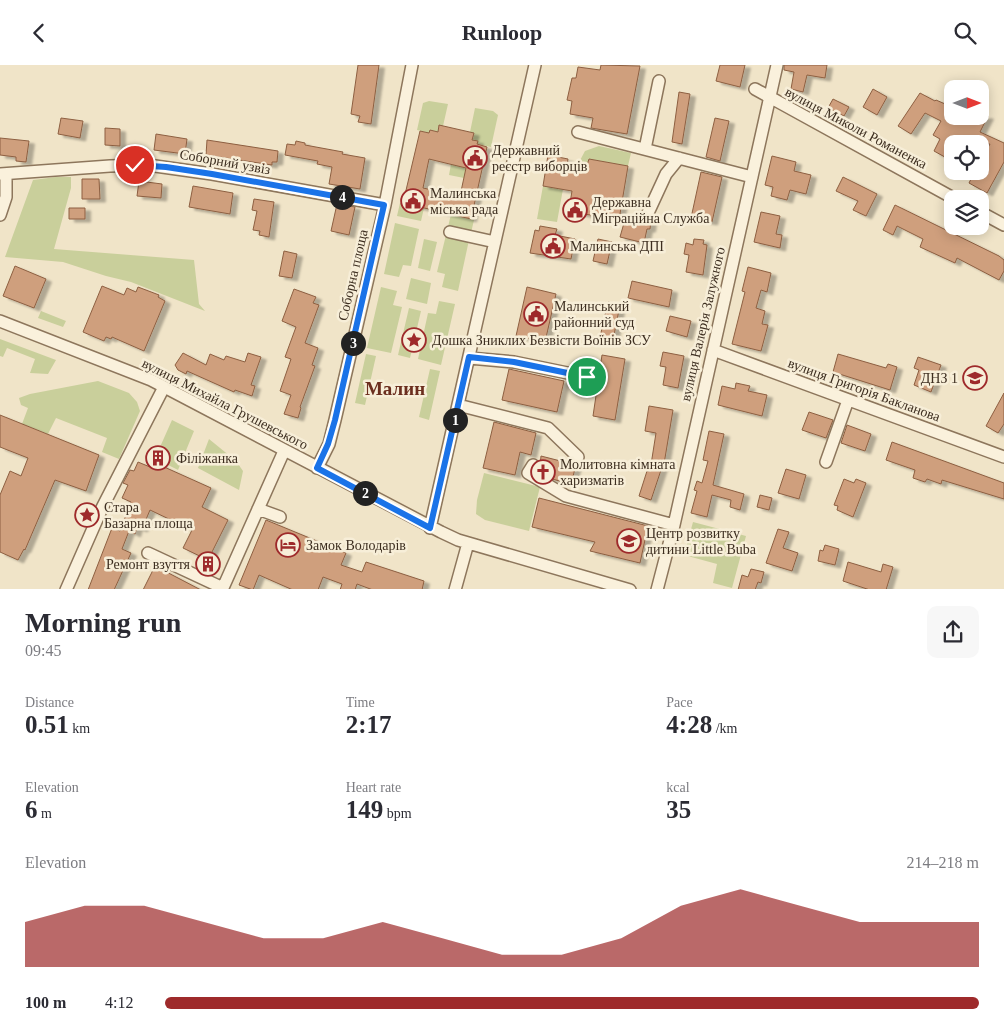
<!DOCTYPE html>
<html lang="en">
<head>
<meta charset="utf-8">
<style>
  body { margin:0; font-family:"Times New Roman",serif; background:#f7f7f7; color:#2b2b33; height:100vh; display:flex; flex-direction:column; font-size:19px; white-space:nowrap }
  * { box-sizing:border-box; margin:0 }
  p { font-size:16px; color:#7c7c81 }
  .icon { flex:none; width:28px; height:28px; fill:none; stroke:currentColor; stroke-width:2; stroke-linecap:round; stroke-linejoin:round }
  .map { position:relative; height:524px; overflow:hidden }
  .panel { display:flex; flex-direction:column; background:#fff; flex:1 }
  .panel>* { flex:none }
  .needle { width:32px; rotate:90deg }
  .controls { position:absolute; left:944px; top:15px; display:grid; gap:10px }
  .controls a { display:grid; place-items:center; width:45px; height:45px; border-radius:10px; background:#fff; box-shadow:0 2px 12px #0003; font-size:25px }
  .pin { position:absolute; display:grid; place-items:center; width:42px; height:42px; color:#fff; margin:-21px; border:2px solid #fff; border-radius:50%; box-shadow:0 1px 5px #0007 }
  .km { position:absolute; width:25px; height:25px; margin:-12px; border-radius:50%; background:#222; color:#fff; font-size:14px; line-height:25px; text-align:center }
  .round { display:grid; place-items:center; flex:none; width:52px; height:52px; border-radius:10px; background:#f7f7f7 }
  .summary { display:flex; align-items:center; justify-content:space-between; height:85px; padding:0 25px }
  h1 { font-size:28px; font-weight:800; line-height:38px }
  .metrics { display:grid; grid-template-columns:repeat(3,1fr); gap:8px; height:85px; padding:5px 25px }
  .metrics div { display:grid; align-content:center }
  .metrics b { font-size:25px; font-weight:800 }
  .metrics small { font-size:14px; font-weight:400 }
  .metrics p { font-size:14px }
  .chart { height:140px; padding:10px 25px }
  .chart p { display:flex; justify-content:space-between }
  .chart svg { width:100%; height:90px; margin-top:5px; fill:#9e2a2b; opacity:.7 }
  ul { padding:0 25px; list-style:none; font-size:16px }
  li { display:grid; grid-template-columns:80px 60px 1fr; align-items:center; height:38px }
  li i { height:12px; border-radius:6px; background:#9e2a2b }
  header { display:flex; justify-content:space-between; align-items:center; height:65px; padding:0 25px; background:#fff; font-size:22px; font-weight:800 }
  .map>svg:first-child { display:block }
  .green { fill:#c9cf9b }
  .building { fill:#cf9f7d; stroke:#8d5f41; fill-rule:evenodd; filter:url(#shadow) }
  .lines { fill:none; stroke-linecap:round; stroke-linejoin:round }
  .minor-casing { stroke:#8d765c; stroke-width:14 }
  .minor { stroke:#faf1dc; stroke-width:11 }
  .route-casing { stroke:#fff; stroke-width:10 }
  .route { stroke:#1a73e8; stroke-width:6 }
  .labels { text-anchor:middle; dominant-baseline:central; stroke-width:5; stroke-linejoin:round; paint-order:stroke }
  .street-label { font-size:14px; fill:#3d2e20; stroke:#f7eed8 }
  .poi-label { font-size:14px; fill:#3d2e20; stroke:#f7eed8; text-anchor:start }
  .district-label { font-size:19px; font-weight:bold; fill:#6b2e1e; stroke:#f7eed8 }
</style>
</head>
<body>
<header><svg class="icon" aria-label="back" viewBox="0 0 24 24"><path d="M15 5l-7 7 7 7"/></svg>Runloop<svg class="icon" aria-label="search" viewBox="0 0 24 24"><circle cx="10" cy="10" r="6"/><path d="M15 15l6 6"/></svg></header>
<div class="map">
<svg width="1004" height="525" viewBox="0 0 1004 525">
  <defs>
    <filter id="shadow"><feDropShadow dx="5.5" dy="3" stdDeviation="1" flood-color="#0004"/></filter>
  </defs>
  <rect width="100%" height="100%" fill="#f0e4c8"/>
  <!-- green -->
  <path class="green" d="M429 36 448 39 443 61H439L438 67 430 65 429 68 417 65 423 38Z
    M475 43 493 46 498 50 491 82 477 79V76L472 75 474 68 470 67Z
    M599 81 631 88 628 101 589 94 586 103 577 101 585 86Z
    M451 99 466 103 464 113 449 110Z
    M56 112H71V123L54 184 194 195 199 239 205 246 131 217 106 211 63 197 5 192 33 115Z
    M543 121 563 124 557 157 537 154Z
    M400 138 424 143 421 156 397 151Z
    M451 149 474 155 471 168 448 162Z
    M395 158 419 164 411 201 403 200 399 212 384 209Z
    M446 170 469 175 458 226 442 222 445 209 437 207Z
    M424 174 437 177 430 206 418 203Z
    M411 213 431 218 427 239 406 234Z
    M381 222 397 226 393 240 402 242 391 288 367 283Z
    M439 236 455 239 441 300 418 294 428 248 436 249Z
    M409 243 421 246 410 293 398 290Z
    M41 246 66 256 63 262 38 253Z
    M0 274 56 295 48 309 30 308 35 294 7 283 3 292 0 291Z
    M366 289 376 291 365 340 355 338Z
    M430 304 440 306 429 355 419 352Z
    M98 316 129 328 137 337 140 346 119 394 102 387 107 373 56 353 48 369 22 359 28 343 21 340 19 333 30 329Z
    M172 355 194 366 178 405 160 396 161 394 156 391Z
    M209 374 236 396 243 406 239 425 198 403Z
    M484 408 540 422 529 466 485 455 476 449 477 435Z
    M693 457 746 471 732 523 713 518 717 499 684 490Z"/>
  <!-- building -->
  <path class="building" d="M358 0H379L371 59 358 57 360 51 351 49Z
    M601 0 640 1 627 69 591 63 593 53 570 49 572 36 567 35 572 13H576L578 2 600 5Z
    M720 0H745L740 22 716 16Z
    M784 0H827L825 13 807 10 803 27 791 24 794 7 784 5Z
    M873 24 887 32 877 50 863 42Z
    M679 27 690 29 682 79 672 77Z
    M920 28 935 36 936 35 952 42V51H988L980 67 1004 78V97L987 128 969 118 975 106H980V97L990 79H952V96L934 86 940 74 933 70 941 56 925 48 911 69 898 61Z
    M833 34 849 42 844 51 828 43Z
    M61 53 83 56 80 73 58 69Z
    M715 53 729 56 720 96 706 92Z
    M439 60 474 68 472 75 478 76 477 79 487 82 471 154 403 138 420 66 429 68 430 65 438 67ZM429 94 466 103 460 131 423 123Z
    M105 63 120 64V81L105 80Z
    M156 69 187 74 185 89 154 85Z
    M0 73 29 76 26 97 16 96V92L0 90Z
    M207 75 278 86 277 97H272V100L206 90Z
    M296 76 305 78V80L343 87 342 89 365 93 360 124 329 119 332 102 317 99 318 96 285 90 287 79 295 80Z
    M548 90 568 94 567 100 586 103 589 94 628 101 619 155 573 147 574 139 570 138 572 126 543 121Z
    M772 91 796 97 794 106 811 110 806 129 790 125 787 135 771 131 773 122 765 120Z
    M701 107 722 112 712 157 691 153Z
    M843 112 877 129 866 151 853 145 858 136 836 126Z
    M82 114H99L100 134H82Z
    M139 116 162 119 161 133 137 131Z
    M193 121 233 128 230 149 189 142Z
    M254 134 274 137 269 172 259 170 260 166 253 165 257 146 252 145Z
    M337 139 355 142 349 170 331 166Z
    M895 140 999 191 1004 195V206L999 215 957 193 955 198 920 182 923 174 897 161 893 170 883 165Z
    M69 143H85V154H69Z
    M761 147 780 151 776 169 782 170 780 183 754 177Z
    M626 151 651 155 650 164H647L644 178 620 172Z
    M540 161 557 164 555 170 575 174 571 194 530 188 535 165 539 166Z
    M598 174 612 177 607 199 593 196Z
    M694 174 704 175 703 179 707 180 703 210 686 207 689 190 684 189 686 178 693 180Z
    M284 186 297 189 292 213 279 211Z
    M15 201 46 214 34 243 3 231Z
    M748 202 771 208 767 227 761 225 756 243 765 246 762 259 768 260 761 286 732 279 745 227 742 226Z
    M632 216 672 225 669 242 628 233Z
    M102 221 124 230 127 223 136 227 138 222 159 230 158 232 165 236 144 286 112 272 111 274 106 272 104 276 83 267Z
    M527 222 556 229 545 277 516 271Z
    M294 224 316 232 313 238 319 240 305 278 318 283 312 300 315 301 300 342 301 343 298 353 284 349 291 330 280 326 291 294 285 292 296 262 282 256Z
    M608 237 620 240 613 275 600 272Z
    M670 251 691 256 687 272 666 266Z
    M663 287 684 291 678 323 663 320 666 302 660 301Z
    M183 288 206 300 210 289 224 295 226 291 245 297 248 288 261 292 251 320 255 321 252 331 235 325 234 327 187 306 186 309 178 305 175 300Z
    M838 289 886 303 888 299 897 302 890 325 833 307Z
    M602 290 625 294 615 355 593 351Z
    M918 292 941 300 931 327 914 320 919 305 914 303Z
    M509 304 564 316 557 347 502 335Z
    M736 318 750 321 748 326 767 330 762 351 718 340 722 321 735 324Z
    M1004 328V359L998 368 986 361Z
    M649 341 673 345 664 399H663L651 435 639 431 647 406H650L656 368 645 366Z
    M809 347 833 355 826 373 802 365Z
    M0 350 99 390 86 426 55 415 25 485 24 484 18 495 0 487V430L10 406 21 411 28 393 0 382Z
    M494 357 536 368 531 390 520 387 515 410 483 403Z
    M847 360 871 369 865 386 841 378Z
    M709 366 724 369 713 420 744 429 740 445 730 442 731 435 712 430 707 452 691 448 697 426 694 425 697 416 702 418 708 396 703 395Z
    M892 377 1004 418V434L942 415 941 419 927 414 925 417 913 413 915 405 886 395Z
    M541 391 576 400 571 419 552 414 538 406 540 401Z
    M158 392 162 401 211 423 202 442 228 455 208 495 183 483 192 465 150 445 142 464 137 462 135 469 129 466 122 484 131 488 114 525H88L112 463 120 466 131 437 122 433 128 420 123 418 130 405 134 406 138 397 150 402 152 396 155 397Z
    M786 404 806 410 799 434 778 428Z
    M844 414 854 418 856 414 866 418 853 452 837 445 838 441 834 440Z
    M760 430 772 433 769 445 757 442Z
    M539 433 648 461 640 498 590 486 595 477 532 462Z
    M266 455 346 488 341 500 362 507 366 497 424 516 422 525H373L357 519 355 525H340L342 519 323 512 318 525H293L259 510 253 525 239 520Z
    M778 464 789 467 783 483 798 488 792 506 766 498Z
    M825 480 839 484 835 500 818 496 820 485 823 486Z
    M848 497 881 507 883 499 893 502 886 525H870L843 516Z
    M155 501 201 525H143Z
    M751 504 764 507 761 518 758 517 755 525H738L742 510 748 512Z"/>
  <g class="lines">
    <!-- minor casing -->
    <g class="minor-casing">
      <path id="minor" d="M755 24 955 134
        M578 67 752 112
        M645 84 659 16
        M0 109 110 101 148 100 212 109 385 140
        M980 147 1004 160
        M648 148 666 109 679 93
        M0 150 6 132V109
        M450 167 495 177
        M0 256 151 315 441 467 458 475 630 525
        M713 285 1004 392
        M469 293 514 297 587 312
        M458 340 548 363 578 392
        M826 397 848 335
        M533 400 528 408 566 431 674 460
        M317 403 329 379 335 355 385 140 412 0
        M258 444 280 452
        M430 463 535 0
        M148 488 223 523
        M66 525 102 443 164 322
        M222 525 284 386
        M455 525 468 478
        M657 525 674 460 777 0"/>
    </g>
    <!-- minor -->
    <use href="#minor" class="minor"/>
  </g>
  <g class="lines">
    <!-- route casing -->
    <g class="route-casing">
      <path id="route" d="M135 100 166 102 212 109 384 140 335 355 328 379 317 403 430 463 469 292 514 297 587 312"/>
    </g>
    <!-- route -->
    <use href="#route" class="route"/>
  </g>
  <!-- icons -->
  <defs>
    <g id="civic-ring" transform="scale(1.25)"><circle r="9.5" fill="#f7eed8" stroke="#9e2a2b" stroke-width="1.5"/><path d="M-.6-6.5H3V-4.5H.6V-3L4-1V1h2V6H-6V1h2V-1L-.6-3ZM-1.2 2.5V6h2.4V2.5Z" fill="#9e2a2b"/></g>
    <g id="sight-ring" transform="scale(1.25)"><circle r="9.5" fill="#f7eed8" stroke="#9e2a2b" stroke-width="1.5"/><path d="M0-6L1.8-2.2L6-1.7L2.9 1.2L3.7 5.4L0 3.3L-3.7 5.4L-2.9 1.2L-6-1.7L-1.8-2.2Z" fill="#9e2a2b"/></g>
    <g id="school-ring" transform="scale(1.25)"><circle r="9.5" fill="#f7eed8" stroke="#9e2a2b" stroke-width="1.5"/><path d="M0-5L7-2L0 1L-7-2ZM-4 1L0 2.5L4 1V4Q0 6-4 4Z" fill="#9e2a2b"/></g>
    <g id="building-ring" transform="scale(1.25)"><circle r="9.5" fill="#f7eed8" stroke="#9e2a2b" stroke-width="1.5"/><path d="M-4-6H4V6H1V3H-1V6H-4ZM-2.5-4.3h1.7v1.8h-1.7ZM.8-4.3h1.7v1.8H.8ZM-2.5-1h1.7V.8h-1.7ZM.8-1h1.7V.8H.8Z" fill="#9e2a2b"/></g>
    <g id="church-ring" transform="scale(1.25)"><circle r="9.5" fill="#f7eed8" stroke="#9e2a2b" stroke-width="1.5"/><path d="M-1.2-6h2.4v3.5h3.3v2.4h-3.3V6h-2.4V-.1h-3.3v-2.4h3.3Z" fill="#9e2a2b"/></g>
    <g id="hotel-ring" transform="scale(1.25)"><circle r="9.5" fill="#f7eed8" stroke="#9e2a2b" stroke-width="1.5"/><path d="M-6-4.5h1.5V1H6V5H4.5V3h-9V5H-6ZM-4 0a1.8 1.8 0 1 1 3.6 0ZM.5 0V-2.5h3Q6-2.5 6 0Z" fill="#9e2a2b"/></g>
  </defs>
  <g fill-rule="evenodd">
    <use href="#civic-ring" x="475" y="93"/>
    <use href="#civic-ring" x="413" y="136"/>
    <use href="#civic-ring" x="575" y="145"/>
    <use href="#civic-ring" x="553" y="181"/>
    <use href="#civic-ring" x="536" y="249"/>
    <use href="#sight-ring" x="414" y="275"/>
    <use href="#school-ring" x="975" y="313"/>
    <use href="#building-ring" x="158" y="393"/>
    <use href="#church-ring" x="543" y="407"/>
    <use href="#sight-ring" x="87" y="450"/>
    <use href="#school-ring" x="629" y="476"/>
    <use href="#hotel-ring" x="288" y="480"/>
    <use href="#building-ring" x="208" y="499"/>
  </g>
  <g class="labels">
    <!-- street labels -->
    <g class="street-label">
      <text transform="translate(856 63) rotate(28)">вулиця Миколи Романенка</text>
      <text transform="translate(225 97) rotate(10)">Соборний узвіз</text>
      <text transform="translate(353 210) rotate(-77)">Соборна площа</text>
      <text transform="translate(703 259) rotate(-77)">вулиця Валерія Залужного</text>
      <text transform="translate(864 325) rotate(20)">вулиця Григорія Бакланова</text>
      <text transform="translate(225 339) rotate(27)">вулиця Михайла Грушевського</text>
    </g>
    <!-- poi labels -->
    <g class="poi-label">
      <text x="492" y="85">Державний<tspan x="492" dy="16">реєстр виборців</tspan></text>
      <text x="430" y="128">Малинська<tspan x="430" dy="16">міська рада</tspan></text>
      <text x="592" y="137">Державна<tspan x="592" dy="16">Міграційна Служба</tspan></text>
      <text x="570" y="181">Малинська ДПІ</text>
      <text x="554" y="241">Малинський<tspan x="554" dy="16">районний суд</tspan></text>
      <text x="432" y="275">Дошка Зниклих Безвісти Воїнів ЗСУ</text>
      <text x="958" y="313" text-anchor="end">ДНЗ 1</text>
      <text x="176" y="393">Філіжанка</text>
      <text x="560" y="399">Молитовна кімната<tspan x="560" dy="16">харизматів</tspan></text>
      <text x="104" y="442">Стара<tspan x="104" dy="16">Базарна площа</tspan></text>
      <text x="646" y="468">Центр розвитку<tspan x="646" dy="16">дитини Little Buba</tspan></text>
      <text x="306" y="480">Замок Володарів</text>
      <text x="190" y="499" text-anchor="end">Ремонт взуття</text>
    </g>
    <!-- district labels -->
    <g class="district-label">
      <text x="395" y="323">Малин</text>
    </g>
  </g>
</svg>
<div class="controls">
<a><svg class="needle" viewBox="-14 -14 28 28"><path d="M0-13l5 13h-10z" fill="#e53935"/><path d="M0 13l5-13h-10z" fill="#7c7c81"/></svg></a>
<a><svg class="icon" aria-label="locate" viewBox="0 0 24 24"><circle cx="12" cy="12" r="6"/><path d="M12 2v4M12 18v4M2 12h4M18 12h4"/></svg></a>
<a><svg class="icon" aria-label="layers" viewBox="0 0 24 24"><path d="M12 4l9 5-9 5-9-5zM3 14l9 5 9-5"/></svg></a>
</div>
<div class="pin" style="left:587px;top:312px;background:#1e9e55"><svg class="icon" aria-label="arrive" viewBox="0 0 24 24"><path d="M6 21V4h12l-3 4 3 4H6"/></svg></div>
<div class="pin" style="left:135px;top:100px;background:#d93025"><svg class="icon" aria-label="check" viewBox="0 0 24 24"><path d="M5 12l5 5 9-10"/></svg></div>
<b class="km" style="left:455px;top:355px">1</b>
<b class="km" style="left:365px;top:428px">2</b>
<b class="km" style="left:353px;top:278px">3</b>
<b class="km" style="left:342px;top:132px">4</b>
</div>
<section class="panel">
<div class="summary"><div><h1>Morning run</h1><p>09:45</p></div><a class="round"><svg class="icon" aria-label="share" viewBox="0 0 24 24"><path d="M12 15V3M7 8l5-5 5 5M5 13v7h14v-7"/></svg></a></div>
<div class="metrics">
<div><p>Distance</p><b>0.51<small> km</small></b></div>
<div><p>Time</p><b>2:17</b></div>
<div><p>Pace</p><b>4:28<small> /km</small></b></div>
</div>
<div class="metrics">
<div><p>Elevation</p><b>6<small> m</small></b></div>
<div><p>Heart rate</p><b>149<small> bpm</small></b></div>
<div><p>kcal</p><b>35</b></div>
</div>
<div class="chart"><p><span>Elevation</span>214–218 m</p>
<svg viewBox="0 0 160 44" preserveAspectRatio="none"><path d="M0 44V22L10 14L20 14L30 22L40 30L50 30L60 22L70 30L80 38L90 38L100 30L110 14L120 6L130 14L140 22L150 22L160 22V44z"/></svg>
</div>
<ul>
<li><b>100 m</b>4:12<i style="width:100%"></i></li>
</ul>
</section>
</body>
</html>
